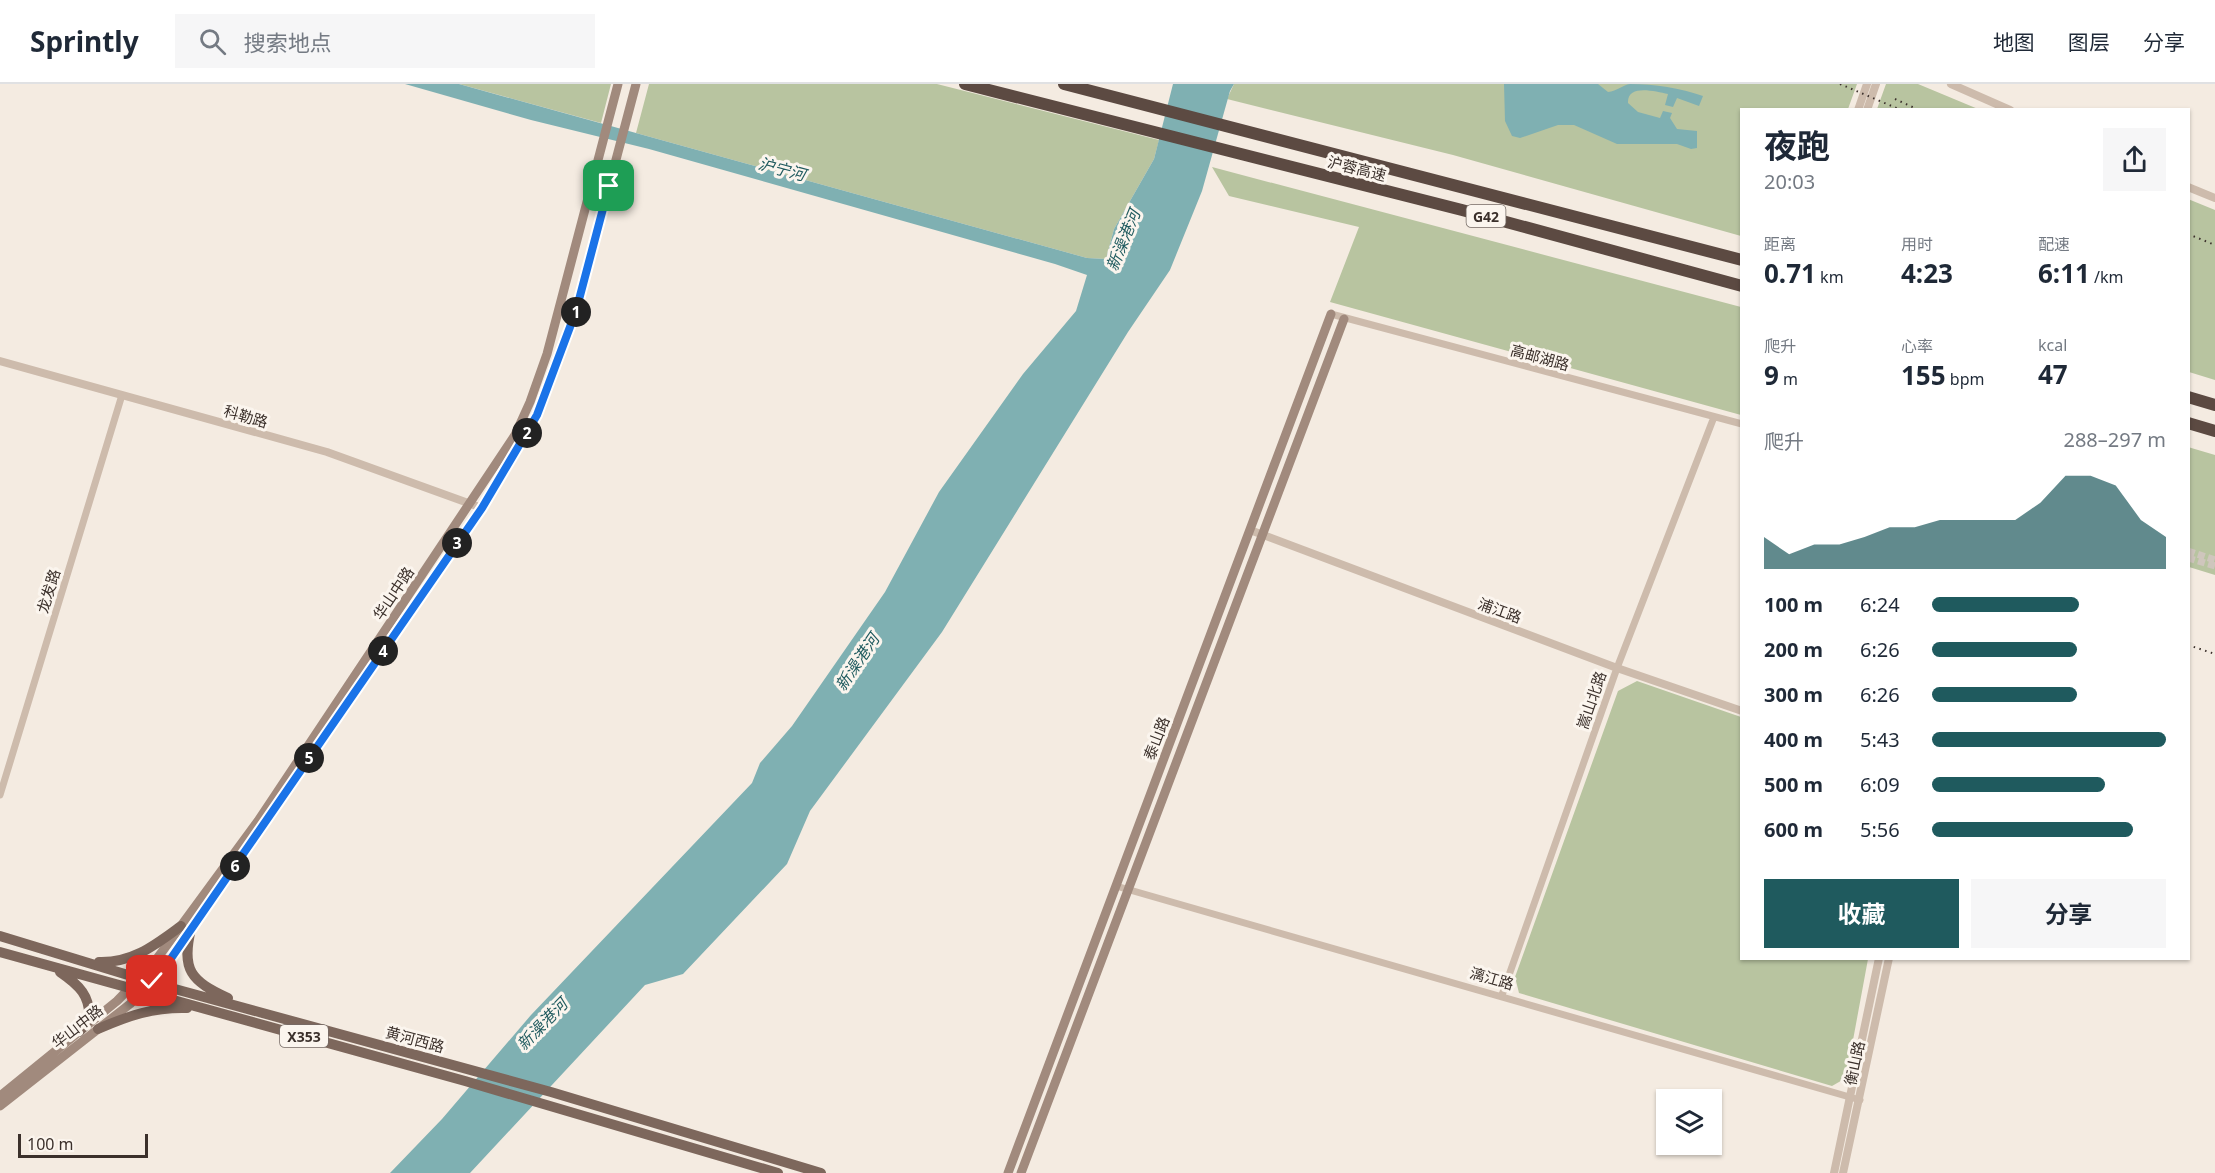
<!DOCTYPE html>
<html lang="zh">
<head>
<meta charset="utf-8">
<style>
  body { margin:0; font-family:"Noto Sans","Noto Sans SC",sans-serif; background:#f6f6f7; color:#1f2937; height:100vh; display:flex; flex-direction:column; font-size:22px; white-space:nowrap }
  * { box-sizing:border-box; margin:0 }
  p { font-size:20px; color:#747a83 }
  .icon { flex:none; width:33px; height:33px; fill:none; stroke:currentColor; stroke-width:2; stroke-linecap:round; stroke-linejoin:round }
  .map { position:relative; flex:1; overflow:hidden }
  .panel { position:absolute; left:1740px; top:24px; width:450px; height:852px; display:flex; flex-direction:column; background:#fff; border-radius:0px; box-shadow:0 2px 4px #0004 }
  .panel>* { flex:none }
  .fabs { position:absolute; left:1656px; top:1005px; display:grid; gap:12px }
  .fabs a { display:grid; place-items:center; width:66px; height:66px; border-radius:0px; background:#fff; box-shadow:0 2px 4px #0004; font-size:30px }
  .scale { position:absolute; left:18px; bottom:15px; width:130px; box-sizing:border-box; padding-left:6px; border:3px solid #3b302b; border-top:0; font-size:16px; line-height:21px; white-space:nowrap; color:#3b302b; -webkit-text-stroke:4px #fbf5ee; paint-order:stroke }
  .pin { position:absolute; display:grid; place-items:center; width:51px; height:51px; color:#fff; margin:-26px; border-radius:12px; box-shadow:0 3px 9px #0006 }
  .km { position:absolute; width:30px; height:30px; margin:-15px; border-radius:50%; background:#222; color:#fff; font-size:16px; line-height:30px; text-align:center }
  .round { display:grid; place-items:center; flex:none; width:63px; height:63px; border-radius:0px; background:#f6f6f7 }
  .summary { display:flex; align-items:center; justify-content:space-between; height:102px; padding:0 24px }
  h1 { font-size:33px; font-weight:700; line-height:45px }
  .metrics { display:grid; grid-template-columns:repeat(3,1fr); gap:9px; height:102px; padding:6px 24px }
  .metrics div { display:grid; align-content:center }
  .metrics b { font-size:26px; font-weight:700 }
  .metrics small { font-size:16px; font-weight:400 }
  .metrics p { font-size:16px }
  .chart { height:168px; padding:12px 24px }
  .chart p { display:flex; justify-content:space-between }
  .chart svg { width:100%; height:108px; margin-top:6px; fill:#1f5a5e; opacity:.7 }
  .primary-button { display:flex; gap:12px; margin-top:auto; padding:12px 24px }
  .primary-button a { flex:1; height:69px; border-radius:0px; background:#1f5a5e; color:#fff; font-size:24px; font-weight:700; line-height:69px; text-align:center }
  .primary-button a+a { background:#f6f6f7; color:#1f2937 }
  ul { padding:0 24px; list-style:none; font-size:20px }
  li { display:grid; grid-template-columns:96px 72px 1fr; align-items:center; height:45px }
  li i { height:15px; border-radius:8px; background:#1f5a5e }
  header { display:flex; align-items:center; gap:36px; box-sizing:border-box; height:84px; padding:0 30px; background:#fff; border-bottom:2px solid #e0e1e3 }
  header strong { font-size:28px }
  nav { display:flex; gap:33px; margin-inline-start:auto; font-size:21px }
  .search { width:420px; height:54px; background:#f6f6f7; display:flex; align-items:center; gap:15px; box-sizing:border-box; padding:0 21px; border-radius:0px; color:#747a83; font-size:22px }
  .map>svg:first-child { display:block }
  .green { fill:#b8c4a0 }
  .water { fill:#7fb0b2 }
  .lines { fill:none; stroke-linecap:round; stroke-linejoin:round }
  .minor-tunnel { stroke:#cfc6bd; stroke-width:7; stroke-dasharray:7 3.5; stroke-linecap:butt }
  .minor { stroke:#cdbbac; stroke-width:7 }
  .tertiary { stroke:#cdbbac; stroke-width:8 }
  .secondary { stroke:#a18a7d; stroke-width:9 }
  .primary { stroke:#7d675c; stroke-width:10 }
  .motorway { stroke:#5c4a42; stroke-width:12 }
  .rail { stroke:#3b302b; stroke-width:2; stroke-dasharray:1.5 4.5; stroke-linecap:butt }
  .route-casing { stroke:#fff; stroke-width:12 }
  .route { stroke:#1a73e8; stroke-width:8 }
  .labels { text-anchor:middle; dominant-baseline:central; stroke-width:6; stroke-linejoin:round; paint-order:stroke }
  .shield { fill:#fbf5ee; stroke:#756b66; stroke-width:1.5 }
  .shield-label { font-size:14px; font-weight:bold; fill:#3b302b }
  .street-label { font-size:15px; fill:#3b302b; stroke:#fbf5ee }
  .water-label { font-size:16px; font-style:italic; fill:#1f5a5e; stroke:#fbf5ee }
</style>
</head>
<body>
<header>
<strong>Sprintly</strong>
<div class="search"><svg class="icon" aria-label="search" viewBox="0 0 24 24"><circle cx="10" cy="10" r="6"/><path d="M15 15l6 6"/></svg>搜索地点</div>
<nav><a>地图</a><a>图层</a><a>分享</a></nav>
</header>
<div class="map">
<svg width="2215" height="1089" viewBox="0 0 2215 1089">
  <rect width="100%" height="100%" fill="#f4ebe1"/>
  <!-- green -->
  <path class="green" d="M459 0H611L601 39Z
    M649 0H937L1159 56 1154 75 1114 145 1106 175 1087 174 636 49Z
    M1234 0H1857L1848 25 1742 26 1741 152 1453 71 1227 15Z
    M1886 0H1918L1978 25H1877Z
    M1212 83 1741 223V331L1330 218 1359 143 1229 112Z
    M2188 115 2215 126V296L2189 288Z
    M2188 363 2215 371V491L2189 483Z
    M1637 597 1741 633 1742 874 1868 875 1846 994 1832 1002 1519 909 1515 893 1618 607Z"/>
  <!-- water -->
  <path class="water" d="M405 0H459L1087 174 1106 175 1114 145 1154 75 1173 0H1234L1230 7 1202 107 1170 186 1128 248 942 548 810 727 787 780 683 890 645 901 470 1089H390L442 1035 531 931 752 699 760 679 792 642 885 508 939 408 1023 290 1076 227 1087 191 1055 180 649 65 531 36Z
    M1504 0H1598L1608 8C1617 7 1623 1 1630 0 1655 0 1680 4 1703 12L1699 22 1677 14 1673 23 1665 21 1668 10C1654 7 1627 0 1628 19L1638 28 1660 34 1663 27 1672 29 1670 34 1677 45 1697 47V64L1691 65 1677 60H1617L1574 41H1558L1520 54 1512 52 1505 37Z"/>
  <g class="lines">
    <!-- minor-tunnel -->
    <path class="minor-tunnel" d="M2188 467 2215 476
      M2188 474 2215 482"/>
    <!-- minor -->
    <path class="minor" d="M1331 230 1742 340
      M0 711 122 311
      M1116 802 1860 1016
      M1502 911 1617 584 1714 333"/>
    <!-- tertiary -->
    <path class="tertiary" d="M1951 0 2010 26
      M1858 26 1867 0
      M1867 26 1876 0
      M2188 103 2215 114
      M0 277 327 368 482 424
      M1250 446 1617 584 1742 627
      M1834 1089 1879 874
      M1843 1089 1889 874"/>
    <!-- secondary -->
    <path class="secondary" d="M0 1012 117 917 153 880 258 737 515 351 530 318 547 270 618 0
      M0 1022 130 920 163 886 482 424 537 331 576 227 636 0
      M1008 1089 1331 230
      M1021 1089 1344 235"/>
    <!-- primary -->
    <path class="primary" d="M191 845C181 886 191 897 228 914
      M0 852 164 902 551 1008 821 1089
      M0 868 465 997 778 1089
      M99 878C133 879 155 861 181 842
      M60 888C79 901 91 912 89 936L79 948
      M98 945C128 932 153 923 187 924"/>
    <!-- motorway -->
    <path class="motorway" d="M965 0 1462 126 1742 202
      M1064 0 1742 176
      M2188 313 2215 321
      M2188 339 2215 347"/>
    <!-- rail -->
    <path class="rail" d="M1840 0 1901 26
      M1895 15 1919 26
      M2188 150 2215 161
      M2188 561 2215 570"/>
  </g>
  <g class="lines">
    <!-- route casing -->
    <g class="route-casing">
      <path id="route" d="M152 897 163 886 482 424 537 331 576 227 609 102"/>
    </g>
    <!-- route -->
    <use href="#route" class="route"/>
  </g>
  <g class="labels">
    <!-- shield labels -->
    <g class="shield">
      <rect x="1466.5" y="121" width="39" height="22" rx="4.5"/>
      <rect x="280" y="941" width="48" height="22" rx="4.5"/>
    </g>
    <g class="shield-label">
      <text x="1486" y="132">G42</text>
      <text x="304" y="952">X353</text>
    </g>
    <!-- street labels -->
    <g class="street-label">
      <text transform="translate(1357 84) rotate(14)">沪蓉高速</text>
      <text transform="translate(1540 273) rotate(15)">高邮湖路</text>
      <text transform="translate(246 332) rotate(16)">科勒路</text>
      <text transform="translate(48 507) rotate(-73)">龙发路</text>
      <text transform="translate(393 509) rotate(-56)">华山中路</text>
      <text transform="translate(1500 526) rotate(20)">浦江路</text>
      <text transform="translate(1591 616) rotate(-71)">嵩山北路</text>
      <text transform="translate(1156 654) rotate(-69)">泰山路</text>
      <text transform="translate(1492 894) rotate(16)">漓江路</text>
      <text transform="translate(77 942) rotate(-38)">华山中路</text>
      <text transform="translate(415 955) rotate(15)">黄河西路</text>
      <text transform="translate(1854 979) rotate(-78)">衡山路</text>
    </g>
    <!-- water labels -->
    <g class="water-label">
      <text transform="translate(782 85) rotate(15)">沪宁河</text>
      <text transform="translate(1123 156) rotate(-68)">新澡港河</text>
      <text transform="translate(857 578) rotate(-56)">新澡港河</text>
      <text transform="translate(542 940) rotate(-46)">新澡港河</text>
    </g>
  </g>
</svg>
<div class="fabs">
<a><svg class="icon" aria-label="layers" viewBox="0 0 24 24"><path d="M12 4l9 5-9 5-9-5zM3 14l9 5 9-5"/></svg></a>
</div>
<div class="scale">100 m</div>
<div class="pin" style="left:609px;top:102px;background:#1e9e55"><svg class="icon" aria-label="arrive" viewBox="0 0 24 24"><path d="M6 21V4h12l-3 4 3 4H6"/></svg></div>
<div class="pin" style="left:152px;top:897px;background:#d93025"><svg class="icon" aria-label="check" viewBox="0 0 24 24"><path d="M5 12l5 5 9-10"/></svg></div>
<b class="km" style="left:576px;top:228px">1</b>
<b class="km" style="left:527px;top:349px">2</b>
<b class="km" style="left:457px;top:459px">3</b>
<b class="km" style="left:383px;top:567px">4</b>
<b class="km" style="left:309px;top:674px">5</b>
<b class="km" style="left:235px;top:782px">6</b>
<section class="panel">
<div class="summary"><div><h1>夜跑</h1><p>20:03</p></div><a class="round"><svg class="icon" aria-label="share" viewBox="0 0 24 24"><path d="M12 15V3M7 8l5-5 5 5M5 13v7h14v-7"/></svg></a></div>
<div class="metrics">
<div><p>距离</p><b>0.71<small> km</small></b></div>
<div><p>用时</p><b>4:23</b></div>
<div><p>配速</p><b>6:11<small> /km</small></b></div>
</div>
<div class="metrics">
<div><p>爬升</p><b>9<small> m</small></b></div>
<div><p>心率</p><b>155<small> bpm</small></b></div>
<div><p>kcal</p><b>47</b></div>
</div>
<div class="chart"><p><span>爬升</span>288–297 m</p>
<svg viewBox="0 0 160 44" preserveAspectRatio="none"><path d="M0 44V31L10 38L20 34L30 34L40 31L50 27L60 27L70 24L80 24L90 24L100 24L110 17L120 6L130 6L140 10L150 24L160 31V44z"/></svg>
</div>
<ul>
<li><b>100 m</b>6:24<i style="width:63%"></i></li>
<li><b>200 m</b>6:26<i style="width:62%"></i></li>
<li><b>300 m</b>6:26<i style="width:62%"></i></li>
<li><b>400 m</b>5:43<i style="width:100%"></i></li>
<li><b>500 m</b>6:09<i style="width:74%"></i></li>
<li><b>600 m</b>5:56<i style="width:86%"></i></li>
</ul>
<div class="primary-button"><a>收藏</a><a>分享</a></div>
</section>
</div>
</body>
</html>
